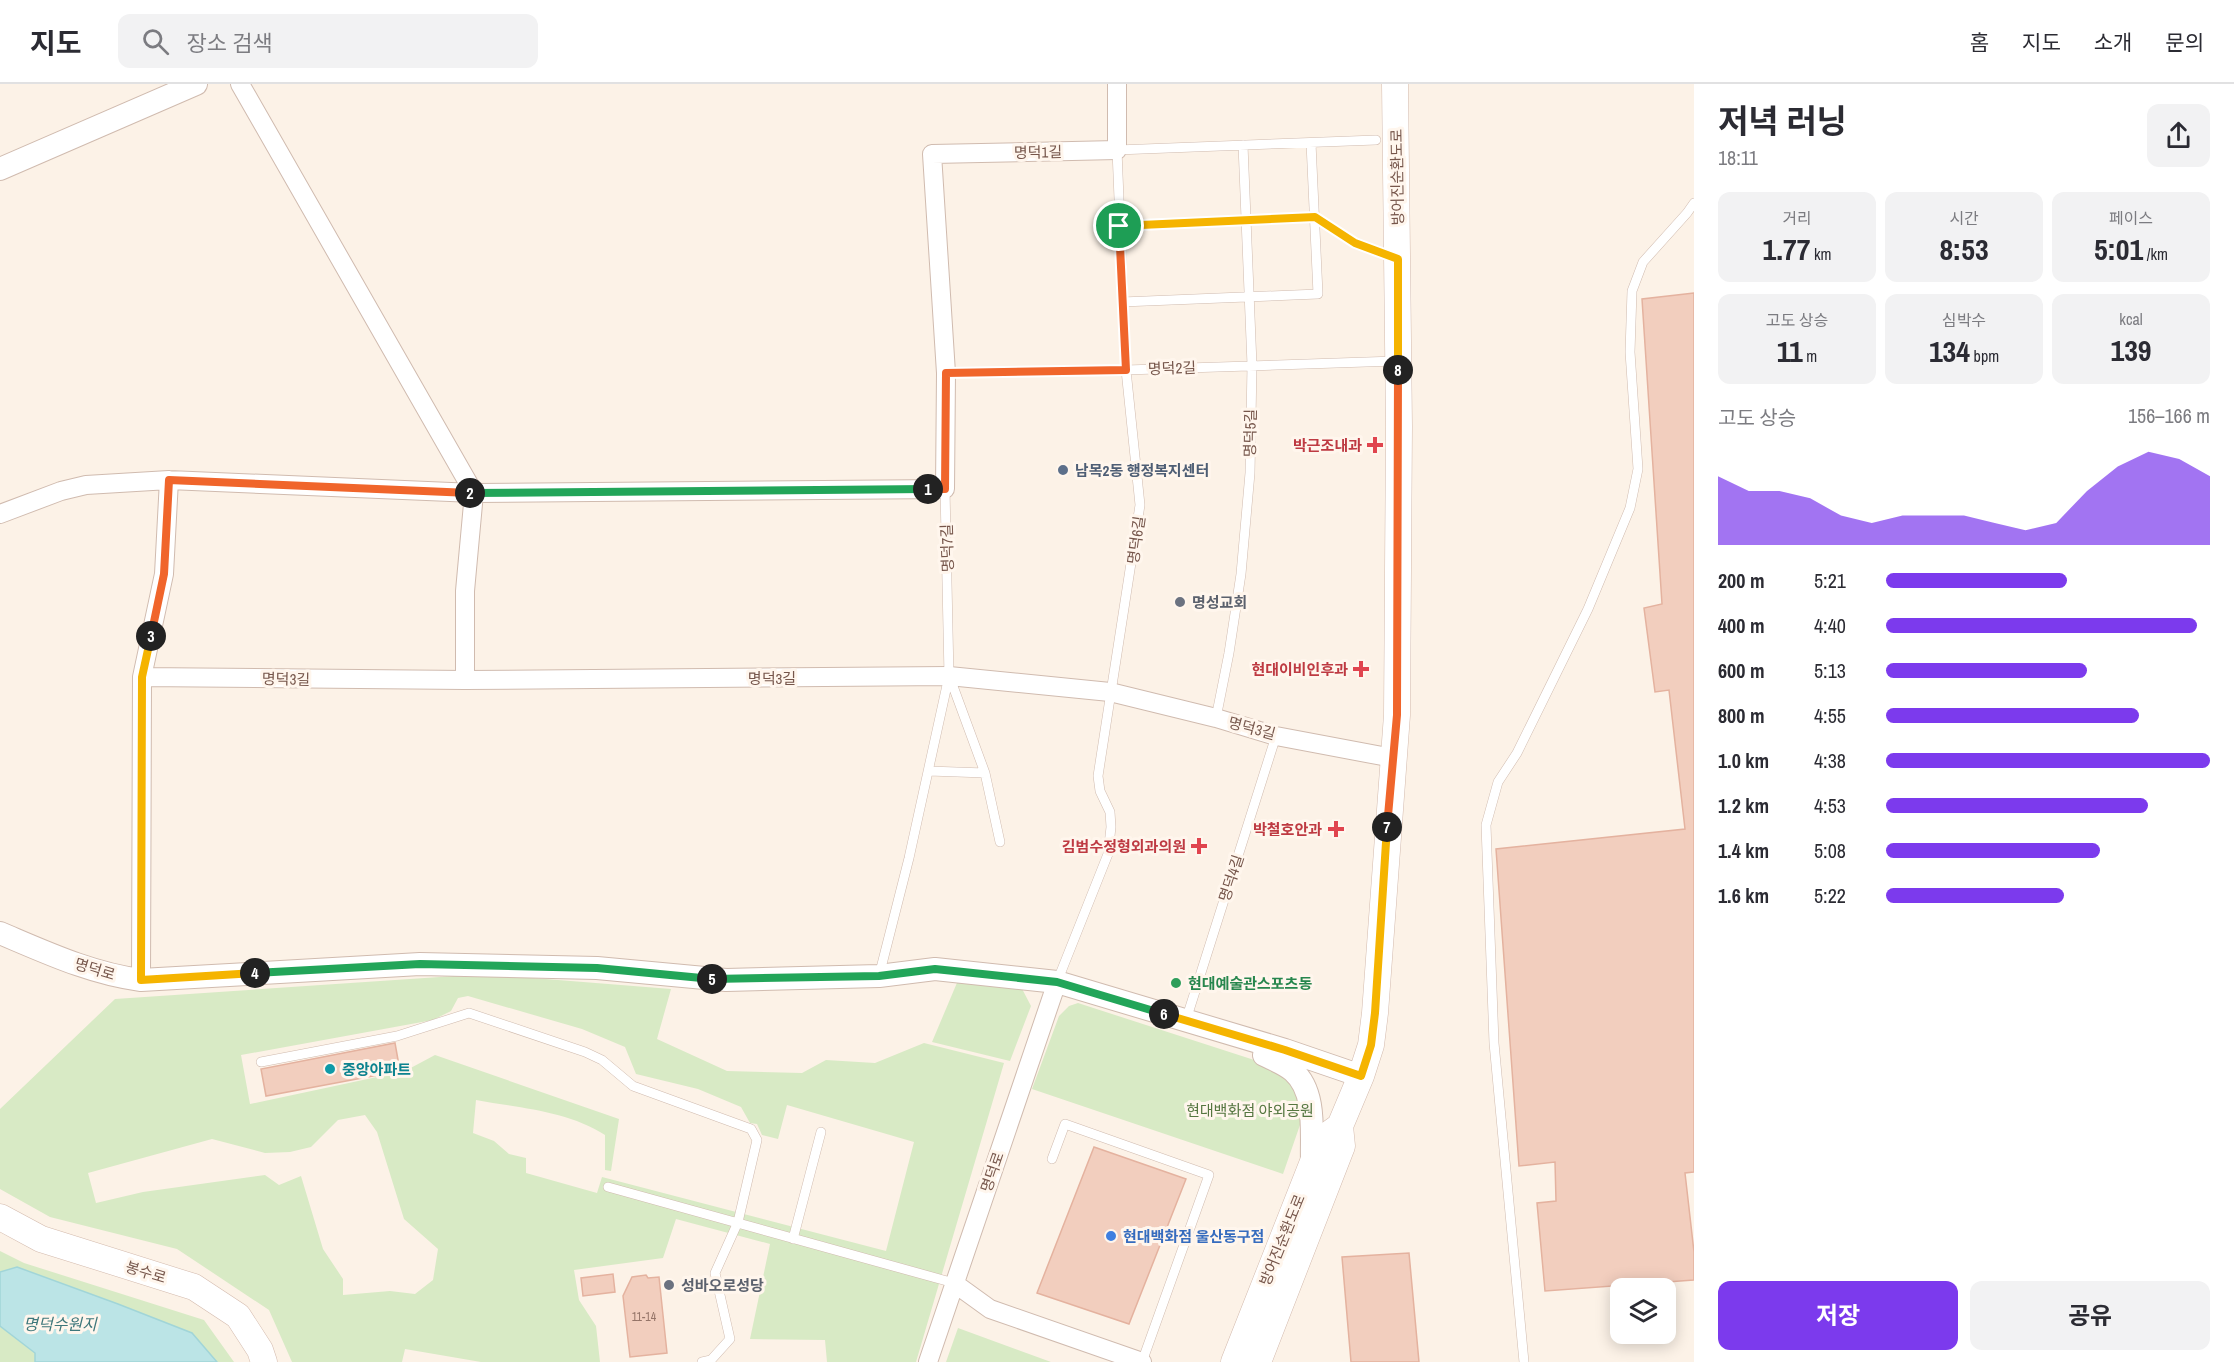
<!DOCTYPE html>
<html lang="ko">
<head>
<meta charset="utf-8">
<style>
  body { margin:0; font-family:"Archivo Narrow","Noto Sans KR",sans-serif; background:#f2f2f3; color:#2b2b33; height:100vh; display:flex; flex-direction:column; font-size:22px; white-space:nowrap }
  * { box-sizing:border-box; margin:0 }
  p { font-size:20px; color:#7c7c81 }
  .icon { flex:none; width:33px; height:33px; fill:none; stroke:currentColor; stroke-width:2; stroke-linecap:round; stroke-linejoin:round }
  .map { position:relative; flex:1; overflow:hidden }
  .side { display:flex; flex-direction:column; background:#fff; width:540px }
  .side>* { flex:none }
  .tools { position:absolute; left:1610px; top:1194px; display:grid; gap:12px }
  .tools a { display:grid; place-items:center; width:66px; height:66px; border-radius:12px; background:#fff; box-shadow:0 3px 15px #0003; font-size:30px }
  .pin { position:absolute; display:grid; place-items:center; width:51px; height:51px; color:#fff; margin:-26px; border:3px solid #fff; border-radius:50%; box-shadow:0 2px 6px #0007 }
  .km { position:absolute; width:30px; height:30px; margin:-15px; border-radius:50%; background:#222; color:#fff; font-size:16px; line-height:30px; text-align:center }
  .round { display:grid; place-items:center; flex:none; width:63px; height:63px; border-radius:12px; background:#f2f2f3 }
  .overview { display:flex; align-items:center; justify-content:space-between; height:102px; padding:0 24px }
  h1 { font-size:33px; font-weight:700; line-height:45px }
  .stats { display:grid; grid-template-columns:repeat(3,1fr); gap:9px; height:102px; padding:6px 24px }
  .stats div { display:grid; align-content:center; border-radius:12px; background:#f2f2f3; text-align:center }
  .stats b { font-size:30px; font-weight:700 }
  .stats small { font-size:16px; font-weight:400 }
  .stats p { font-size:16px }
  .chart { height:168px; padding:12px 24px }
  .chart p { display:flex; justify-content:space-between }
  .chart svg { width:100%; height:108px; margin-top:6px; fill:#7c3aed; opacity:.7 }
  .cta { display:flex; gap:12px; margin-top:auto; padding:12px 24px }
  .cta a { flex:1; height:69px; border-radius:12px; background:#7c3aed; color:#fff; font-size:24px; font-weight:700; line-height:69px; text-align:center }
  .cta a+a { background:#f2f2f3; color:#2b2b33 }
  ul { padding:0 24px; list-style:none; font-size:20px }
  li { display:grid; grid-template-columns:96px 72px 1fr; align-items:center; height:45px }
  li i { height:15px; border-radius:8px; background:#7c3aed }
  header { display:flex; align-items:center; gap:36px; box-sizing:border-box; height:84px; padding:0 30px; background:#fff; border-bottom:2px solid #e1e1e2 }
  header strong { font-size:28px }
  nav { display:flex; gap:33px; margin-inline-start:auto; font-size:21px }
  .search { width:420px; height:54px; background:#f2f2f3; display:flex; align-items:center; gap:15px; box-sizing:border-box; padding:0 21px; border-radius:12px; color:#7c7c81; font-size:22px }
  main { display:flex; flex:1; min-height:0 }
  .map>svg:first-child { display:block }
  .green { fill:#d8eac5; fill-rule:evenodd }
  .water { fill:#bbe4e6; stroke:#a1d5d8; stroke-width:1.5 }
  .building { fill:#f2cebe; stroke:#e4b29f; stroke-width:1.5 }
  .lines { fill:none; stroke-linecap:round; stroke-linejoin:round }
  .service-casing { stroke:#d0bbaf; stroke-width:10 }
  .minor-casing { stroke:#d0bbaf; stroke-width:20 }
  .tertiary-casing { stroke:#d0bbaf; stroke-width:24 }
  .secondary-casing { stroke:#d3baad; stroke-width:27 }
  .service { stroke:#fff; stroke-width:9 }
  .minor { stroke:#fff; stroke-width:18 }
  .tertiary { stroke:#fff; stroke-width:22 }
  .secondary { stroke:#fff; stroke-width:26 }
  .split-1-casing { stroke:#fff; stroke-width:12 }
  .split-2-casing { stroke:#fff; stroke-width:12 }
  .split-3-casing { stroke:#fff; stroke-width:12 }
  .split-4-casing { stroke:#fff; stroke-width:12 }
  .split-5-casing { stroke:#fff; stroke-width:12 }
  .split-6-casing { stroke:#fff; stroke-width:12 }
  .split-7-casing { stroke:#fff; stroke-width:12 }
  .split-8-casing { stroke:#fff; stroke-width:12 }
  .split-9-casing { stroke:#fff; stroke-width:12 }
  .split-1 { stroke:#f0652b; stroke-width:8 }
  .split-2 { stroke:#22a559; stroke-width:8 }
  .split-3 { stroke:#f0652b; stroke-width:8 }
  .split-4 { stroke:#f5b400; stroke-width:8 }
  .split-5 { stroke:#22a559; stroke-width:8 }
  .split-6 { stroke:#22a559; stroke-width:8 }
  .split-7 { stroke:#f5b400; stroke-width:8 }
  .split-8 { stroke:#f0652b; stroke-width:8 }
  .split-9 { stroke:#f5b400; stroke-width:8 }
  .health-dot { fill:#e0444e; stroke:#fff6ed; stroke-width:2 }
  .service-dot { fill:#5c6f8a; stroke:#fff6ed; stroke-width:2 }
  .worship-dot { fill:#6b7280; stroke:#fff6ed; stroke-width:2 }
  .leisure-dot { fill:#2e9e5b; stroke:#fff6ed; stroke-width:2 }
  .culture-dot { fill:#0f9aa8; stroke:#fff6ed; stroke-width:2 }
  .shop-dot { fill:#3f7fe0; stroke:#fff6ed; stroke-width:2 }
  .labels { text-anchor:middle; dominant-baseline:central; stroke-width:6; stroke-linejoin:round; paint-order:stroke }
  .number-label { font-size:12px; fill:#957468 }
  .street-label { font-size:15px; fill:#76564b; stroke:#fff6ed }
  .health-label { font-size:15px; font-weight:bold; fill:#be3a42; stroke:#fff6ed; text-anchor:end }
  .service-label { font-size:15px; font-weight:bold; fill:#4e5e75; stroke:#fff6ed; text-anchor:start }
  .worship-label { font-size:15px; font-weight:bold; fill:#5b616d; stroke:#fff6ed; text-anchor:start }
  .leisure-label { font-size:15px; font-weight:bold; fill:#27864d; stroke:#fff6ed; text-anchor:start }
  .culture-label { font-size:15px; font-weight:bold; fill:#0d838f; stroke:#fff6ed; text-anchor:start }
  .park-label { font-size:15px; fill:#557640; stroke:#fff6ed }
  .shop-label { font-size:15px; font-weight:bold; fill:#366cbe; stroke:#fff6ed; text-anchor:start }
  .water-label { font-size:16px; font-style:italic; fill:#3e777b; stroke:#fff6ed }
</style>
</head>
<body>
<header>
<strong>지도</strong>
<div class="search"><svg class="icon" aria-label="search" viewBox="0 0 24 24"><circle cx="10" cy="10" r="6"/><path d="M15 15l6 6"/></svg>장소 검색</div>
<nav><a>홈</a><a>지도</a><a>소개</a><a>문의</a></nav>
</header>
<main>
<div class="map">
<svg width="1694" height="1278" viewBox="0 0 1694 1278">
  <rect width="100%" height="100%" fill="#fcf2e7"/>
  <!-- green -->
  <path class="green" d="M484 890 671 905 657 955 727 987 802 989 826 976 875 979 924 959 1004 979 916 1278H827L825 1256 750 1255 770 1160 676 1135 663 1174 574 1186 579 1216 596 1242 600 1278H481L405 1265 402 1278H292L269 1226 177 1165 50 1133 0 1105V1025L115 915ZM468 912 582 945 625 963 636 990 698 1005 741 1023 750 1039 757 1040 762 1051 778 1055 787 1021 914 1058 886 1167 602 1093 597 1109 526 1089V1074L509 1070 494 1057 473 1049 476 1016C519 1024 568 1027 605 1051V1086L611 1087 619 1035 435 971 405 987 250 1020 241 971 433 936 451 927 458 914ZM365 1031 377 1048 404 1135 438 1165 433 1196 415 1210 390 1207 343 1211V1195L323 1165 301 1092 279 1101 265 1091 143 1108 96 1119 88 1089 212 1055 265 1069 290 1068 311 1063 338 1036Z
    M959 894 1019 899 1031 922 1010 977 932 958Z
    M1078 919 1285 986 1301 1016V1038L1283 1090 1032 1005 1059 932 1069 922Z
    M0 1167 24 1179 204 1236 234 1278H217L192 1249 118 1220 17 1183 0 1188Z
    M0 1242 35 1269V1278H0Z
    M958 1244 1051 1278H946Z"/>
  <!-- water -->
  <path class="water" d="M17 1183 118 1220 192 1249 217 1278H35V1269L0 1242V1188Z"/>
  <!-- building -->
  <path class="building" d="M1694 209V1088L1685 1089 1694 1168V1196L1545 1207 1537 1119 1556 1117 1555 1078 1519 1082 1496 765 1685 745 1669 606 1655 608 1644 524 1662 520 1642 215Z
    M395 959 400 987 266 1012 261 985Z
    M1094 1063 1186 1095 1129 1240 1037 1209Z
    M1409 1169 1419 1278H1351L1342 1173Z
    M613 1190 615 1208 583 1212 581 1194Z
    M646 1191 648 1194 659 1193 667 1269 630 1273 623 1212 632 1193Z"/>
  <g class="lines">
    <!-- service casing -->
    <g class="service-casing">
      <path id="service" d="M1315 133 1355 159 1395 174
        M1118 142 1315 133
        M1122 218 1318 210 1311 59
        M946 289 1126 286 1396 277
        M950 594 985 689 1000 758
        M1216 634 1229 569 1241 490 1250 389 1252 281 1243 61
        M929 687 985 689
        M879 892 909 774 949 592 945 405
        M1057 898 1108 770 1111 743 1110 728 1100 707 1098 692 1140 421 1126 286 1117 66 1376 56
        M1186 936 1276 652
        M261 978 397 952 469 929 585 968 602 976 633 1002 751 1045 757 1056 738 1138 715 1189 730 1255 711 1276 702 1278
        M1052 1075 1065 1040 1209 1091 1142 1278
        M608 1103 954 1199
        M793 1155 821 1048
        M1524 1278 1494 959 1486 741 1498 698 1517 669 1588 525 1630 424 1638 385 1630 268 1632 207 1643 178 1687 129 1694 119"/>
    </g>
    <!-- minor casing -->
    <g class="minor-casing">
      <path id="minor" d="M240 0 474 409 465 507V596
        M0 430 61 407 86 401 169 396 474 409 945 405 946 289 932 70 1117 66V0
        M142 593 465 596 949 592 1110 608 1216 634 1276 652 1393 674
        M141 896 142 593 164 490 169 396
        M954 1199 990 1225 1142 1278
        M928 1278 1057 898"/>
    </g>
    <!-- tertiary casing -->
    <g class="tertiary-casing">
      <path id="tertiary" d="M0 85 196 0
        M0 849C45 868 92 890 141 896L420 880 597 884 726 896 879 892 935 885 1057 898 1285 966 1361 992
        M1264 971C1274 976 1285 980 1293 987 1317 1008 1311 1049 1312 1078"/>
    </g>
    <!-- secondary casing -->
    <g class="secondary-casing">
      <path id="secondary" d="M0 1133 41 1155 194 1203 238 1232 260 1266 264 1278
        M1234 1278 1322 1055 1340 1042
        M1258 1278 1342 1062 1340 1042 1361 992 1371 961 1375 929 1397 631 1399 342 1395 0"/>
    </g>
    <!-- service -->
    <use href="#service" class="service"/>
    <!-- minor -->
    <use href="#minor" class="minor"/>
    <!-- tertiary -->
    <use href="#tertiary" class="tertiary"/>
    <!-- secondary -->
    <use href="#secondary" class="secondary"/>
  </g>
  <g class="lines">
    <!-- split-1 casing -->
    <g class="split-1-casing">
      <path id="split-1" d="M928 405H945L946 289 1126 286 1119 142"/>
    </g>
    <!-- split-2 casing -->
    <g class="split-2-casing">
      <path id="split-2" d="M470 409 928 405"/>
    </g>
    <!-- split-3 casing -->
    <g class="split-3-casing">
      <path id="split-3" d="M151 552 164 490 169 396 470 409"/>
    </g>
    <!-- split-4 casing -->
    <g class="split-4-casing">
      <path id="split-4" d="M151 552 142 593 141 896 255 889"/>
    </g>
    <!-- split-5 casing -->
    <g class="split-5-casing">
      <path id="split-5" d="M255 889 420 880 597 884 712 895"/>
    </g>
    <!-- split-6 casing -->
    <g class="split-6-casing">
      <path id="split-6" d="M712 895 879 892 935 885 1057 898 1164 930"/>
    </g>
    <!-- split-7 casing -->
    <g class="split-7-casing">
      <path id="split-7" d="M1164 930 1285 966 1361 992 1371 961 1375 929 1387 743"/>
    </g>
    <!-- split-8 casing -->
    <g class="split-8-casing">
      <path id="split-8" d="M1387 743 1397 631 1398 286"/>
    </g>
    <!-- split-9 casing -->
    <g class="split-9-casing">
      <path id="split-9" d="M1119 142 1315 133 1355 159 1398 175V286"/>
    </g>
    <!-- split-1 -->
    <use href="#split-1" class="split-1"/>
    <!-- split-2 -->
    <use href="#split-2" class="split-2"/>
    <!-- split-3 -->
    <use href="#split-3" class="split-3"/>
    <!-- split-4 -->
    <use href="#split-4" class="split-4"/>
    <!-- split-5 -->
    <use href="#split-5" class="split-5"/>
    <!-- split-6 -->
    <use href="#split-6" class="split-6"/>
    <!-- split-7 -->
    <use href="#split-7" class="split-7"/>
    <!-- split-8 -->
    <use href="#split-8" class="split-8"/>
    <!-- split-9 -->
    <use href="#split-9" class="split-9"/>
  </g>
  <!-- markers -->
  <g class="health-dot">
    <path d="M1372 352h6v6h6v6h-6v6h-6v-6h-6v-6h6z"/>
    <path d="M1358 576h6v6h6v6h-6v6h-6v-6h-6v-6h6z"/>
    <path d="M1333 736h6v6h6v6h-6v6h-6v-6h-6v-6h6z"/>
    <path d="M1196 753h6v6h6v6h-6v6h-6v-6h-6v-6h6z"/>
  </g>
  <circle class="service-dot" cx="1063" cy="386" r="6"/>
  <g class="worship-dot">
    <circle cx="1180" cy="518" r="6"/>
    <circle cx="669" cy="1201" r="6"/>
  </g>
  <circle class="leisure-dot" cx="1176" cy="899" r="6"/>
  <circle class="culture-dot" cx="330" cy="985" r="6"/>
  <circle class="shop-dot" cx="1111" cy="1152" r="6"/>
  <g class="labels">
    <!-- number labels -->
    <g class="number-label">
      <text x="644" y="1233">11-14</text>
    </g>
    <!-- street labels -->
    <g class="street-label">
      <text transform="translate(1038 68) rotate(-1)">명덕1길</text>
      <text transform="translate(1397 93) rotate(-91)">방어진순환도로</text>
      <text transform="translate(1172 284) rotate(-2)">명덕2길</text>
      <text transform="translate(1250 349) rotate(-89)">명덕5길</text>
      <text transform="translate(1136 456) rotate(-82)">명덕6길</text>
      <text transform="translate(947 464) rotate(-92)">명덕7길</text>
      <text x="772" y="594">명덕3길</text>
      <text transform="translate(286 595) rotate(1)">명덕3길</text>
      <text transform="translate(1252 644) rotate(15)">명덕3길</text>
      <text transform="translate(1231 794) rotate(-72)">명덕4길</text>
      <text transform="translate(95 885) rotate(17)">명덕로</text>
      <text transform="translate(992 1088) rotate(-71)">명덕로</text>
      <text transform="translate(1282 1156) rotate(-68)">방어진순환도로</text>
      <text transform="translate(146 1188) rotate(17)">봉수로</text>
    </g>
    <!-- health labels -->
    <g class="health-label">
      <text x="1362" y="361">박근조내과</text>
      <text x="1348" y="585">현대이비인후과</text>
      <text x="1322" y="745">박철호안과</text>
      <text x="1186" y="762">김범수정형외과의원</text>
    </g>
    <!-- service labels -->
    <g class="service-label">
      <text x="1075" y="386">남목2동 행정복지센터</text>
    </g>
    <!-- worship labels -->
    <g class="worship-label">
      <text x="1192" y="518">명성교회</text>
      <text x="681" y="1201">성바오로성당</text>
    </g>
    <!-- leisure labels -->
    <g class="leisure-label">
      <text x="1188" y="899">현대예술관스포츠동</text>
    </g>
    <!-- culture labels -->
    <g class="culture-label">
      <text x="342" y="985">중앙아파트</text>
    </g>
    <!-- park labels -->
    <g class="park-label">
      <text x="1250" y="1026">현대백화점 야외공원</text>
    </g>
    <!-- shop labels -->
    <g class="shop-label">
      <text x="1123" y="1152">현대백화점 울산동구점</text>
    </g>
    <!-- water labels -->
    <g class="water-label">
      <text x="60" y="1240">명덕수원지</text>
    </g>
  </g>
</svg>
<div class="tools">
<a><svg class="icon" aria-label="layers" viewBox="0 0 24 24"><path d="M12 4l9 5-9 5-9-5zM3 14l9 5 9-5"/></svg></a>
</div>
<div class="pin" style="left:1119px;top:142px;background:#1e9e55"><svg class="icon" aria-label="arrive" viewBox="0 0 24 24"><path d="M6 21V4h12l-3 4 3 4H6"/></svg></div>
<b class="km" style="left:928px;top:405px">1</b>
<b class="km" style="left:470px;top:409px">2</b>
<b class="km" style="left:151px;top:552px">3</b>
<b class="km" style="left:255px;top:889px">4</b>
<b class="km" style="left:712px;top:895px">5</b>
<b class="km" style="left:1164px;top:930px">6</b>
<b class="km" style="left:1387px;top:743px">7</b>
<b class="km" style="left:1398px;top:286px">8</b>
</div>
<section class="side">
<div class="overview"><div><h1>저녁 러닝</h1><p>18:11</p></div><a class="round"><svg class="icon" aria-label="share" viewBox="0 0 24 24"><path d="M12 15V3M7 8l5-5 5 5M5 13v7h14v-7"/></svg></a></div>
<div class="stats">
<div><p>거리</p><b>1.77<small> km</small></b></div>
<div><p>시간</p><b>8:53</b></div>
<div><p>페이스</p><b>5:01<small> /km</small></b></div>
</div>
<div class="stats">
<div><p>고도 상승</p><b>11<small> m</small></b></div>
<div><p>심박수</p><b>134<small> bpm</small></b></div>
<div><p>kcal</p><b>139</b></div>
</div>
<div class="chart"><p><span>고도 상승</span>156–166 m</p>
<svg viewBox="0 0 160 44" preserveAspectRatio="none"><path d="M0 44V16L10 22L20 22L30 25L40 32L50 35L60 32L70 32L80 32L90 35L100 38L110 35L120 22L130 12L140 6L150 9L160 16V44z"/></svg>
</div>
<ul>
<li><b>200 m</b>5:21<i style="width:56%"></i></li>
<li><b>400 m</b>4:40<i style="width:96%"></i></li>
<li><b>600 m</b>5:13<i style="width:62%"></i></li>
<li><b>800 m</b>4:55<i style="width:78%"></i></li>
<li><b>1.0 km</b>4:38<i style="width:100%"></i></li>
<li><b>1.2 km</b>4:53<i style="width:81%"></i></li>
<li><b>1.4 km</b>5:08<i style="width:66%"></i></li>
<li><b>1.6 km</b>5:22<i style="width:55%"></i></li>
</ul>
<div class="cta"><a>저장</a><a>공유</a></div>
</section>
</main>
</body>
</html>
